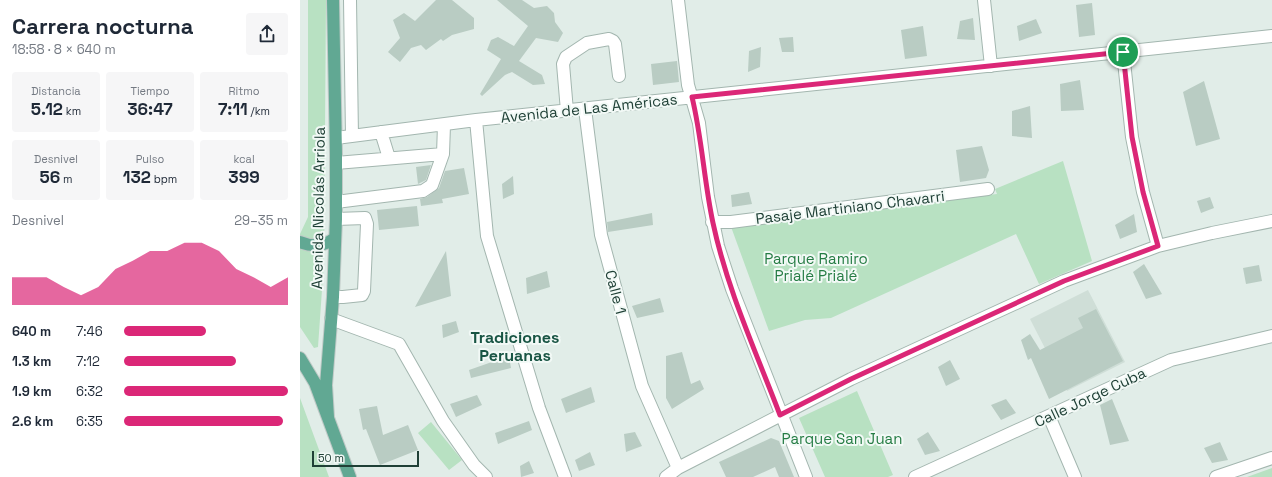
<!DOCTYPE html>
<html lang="es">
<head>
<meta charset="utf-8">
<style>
  body { margin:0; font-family:"Space Grotesk",sans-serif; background:#f6f6f7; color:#1f2937; height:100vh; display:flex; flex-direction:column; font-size:15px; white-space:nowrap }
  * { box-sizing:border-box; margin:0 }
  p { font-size:13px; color:#747a83 }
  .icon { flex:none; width:22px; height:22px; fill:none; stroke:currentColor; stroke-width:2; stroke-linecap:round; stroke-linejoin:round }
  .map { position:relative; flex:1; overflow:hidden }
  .side { display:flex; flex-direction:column; background:#fff; width:300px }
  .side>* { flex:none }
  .scale { position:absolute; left:12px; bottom:10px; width:107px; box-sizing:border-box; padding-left:4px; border:2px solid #1f4036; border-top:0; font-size:11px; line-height:14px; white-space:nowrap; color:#1f4036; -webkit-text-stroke:3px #f2f9f6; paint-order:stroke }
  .pin { position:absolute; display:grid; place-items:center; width:34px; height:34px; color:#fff; margin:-17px; border:2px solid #fff; border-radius:50%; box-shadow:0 1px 4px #0007 }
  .round { display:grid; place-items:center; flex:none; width:42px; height:42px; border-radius:4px; background:#f6f6f7 }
  .overview { display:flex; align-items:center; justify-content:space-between; height:68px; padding:0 12px }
  h1 { font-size:22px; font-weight:700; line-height:30px }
  .stats { display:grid; grid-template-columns:repeat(3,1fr); gap:6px; height:68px; padding:4px 12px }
  .stats div { display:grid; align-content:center; border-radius:4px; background:#f6f6f7; text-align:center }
  .stats b { font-size:17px; font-weight:700 }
  .stats small { font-size:11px; font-weight:400 }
  .stats p { font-size:11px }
  .chart { height:112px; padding:8px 12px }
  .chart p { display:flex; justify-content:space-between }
  .chart svg { width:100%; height:72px; margin-top:4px; fill:#db2777; opacity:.7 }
  ul { padding:0 12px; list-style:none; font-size:13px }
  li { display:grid; grid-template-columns:64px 48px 1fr; align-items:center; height:30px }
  li i { height:10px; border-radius:5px; background:#db2777 }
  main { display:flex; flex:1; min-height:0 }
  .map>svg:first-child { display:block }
  .built { fill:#cfded7 }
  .green { fill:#b8e1c2 }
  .building { fill:#b9ccc3 }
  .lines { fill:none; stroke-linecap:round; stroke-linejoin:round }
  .minor-casing { stroke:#a3b6af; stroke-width:14 }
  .major-casing { stroke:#c0cac7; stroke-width:14 }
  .minor { stroke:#fff; stroke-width:12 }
  .major { stroke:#61a893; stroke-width:12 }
  .route-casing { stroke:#fff; stroke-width:8 }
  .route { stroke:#db2777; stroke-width:5 }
  .labels { text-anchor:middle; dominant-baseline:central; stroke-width:4; stroke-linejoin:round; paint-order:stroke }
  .street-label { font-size:15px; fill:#1f4036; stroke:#f2f9f6 }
  .park-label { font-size:15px; fill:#257c44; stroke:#f2f9f6 }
  .neighbourhood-label { font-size:16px; font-weight:bold; fill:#195544; stroke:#f2f9f6 }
</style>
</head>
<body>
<main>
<section class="side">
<div class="overview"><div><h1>Carrera nocturna</h1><p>18:58 · 8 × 640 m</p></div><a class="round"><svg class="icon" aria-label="share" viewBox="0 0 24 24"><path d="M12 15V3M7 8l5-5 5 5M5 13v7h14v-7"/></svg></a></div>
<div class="stats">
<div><p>Distancia</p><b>5.12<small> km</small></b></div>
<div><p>Tiempo</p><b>36:47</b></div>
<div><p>Ritmo</p><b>7:11<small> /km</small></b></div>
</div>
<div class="stats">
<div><p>Desnivel</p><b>56<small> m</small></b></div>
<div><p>Pulso</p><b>132<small> bpm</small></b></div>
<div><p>kcal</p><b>399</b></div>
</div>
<div class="chart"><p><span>Desnivel</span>29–35 m</p>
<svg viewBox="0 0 160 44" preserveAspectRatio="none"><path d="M0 44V27L10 27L20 27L30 33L40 38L50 33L60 22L70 17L80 11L90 11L100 6L110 6L120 11L130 22L140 27L150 33L160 27V44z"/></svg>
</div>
<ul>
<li><b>640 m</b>7:46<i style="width:50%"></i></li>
<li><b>1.3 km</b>7:12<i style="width:68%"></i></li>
<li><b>1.9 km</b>6:32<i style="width:100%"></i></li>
<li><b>2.6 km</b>6:35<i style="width:97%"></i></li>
</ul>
</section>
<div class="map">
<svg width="972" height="477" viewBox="0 0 972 477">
  <rect width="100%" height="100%" fill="#e1ede8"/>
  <!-- built -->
  <path class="built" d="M788 290 825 362 767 391 730 319Z"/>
  <!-- green -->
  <path class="green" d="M8 0H26L24 261 18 347 14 348 0 327V234L8 217Z
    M763 161 792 261 739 284 716 234 531 318 505 320 469 331 430 224 697 194 695 189Z
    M557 391 593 475 588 477H525L499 418Z
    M0 398 29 477H0Z
    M131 422 162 460 149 470 118 433Z
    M972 468V477H947Z"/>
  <!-- building -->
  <path class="building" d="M136 0H152L174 18V29L152 35 143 41 141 39 126 50 121 45 111 48 100 62 88 52 100 38 93 20 104 13 115 21Z
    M197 0H222L234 8 247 6 254 13 255 22 263 33 258 42 236 38 219 61 242 75 245 84 233 85 212 72 205 75 182 96 180 94 201 59 187 50 191 40 198 37 214 46 228 26Z
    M792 3 795 35 779 37 776 5Z
    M673 18 675 40 657 39 660 21Z
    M736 19 742 33 719 41 717 26Z
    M623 26 627 56 605 59 601 30Z
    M493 37 494 52H482L479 38Z
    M461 47 460 67 448 72 449 51Z
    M377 61 379 82 353 85 351 64Z
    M780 80 784 110 761 111 760 84Z
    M904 81 920 139 896 146 883 92Z
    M730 106 732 138 712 136V111Z
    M682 146 689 170 686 178 660 182 656 150Z
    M131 165 126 180 118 184 116 167Z
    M164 168 169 194 142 199 143 203 121 206 120 199 127 197 139 188 145 171Z
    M213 176 214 194 203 199 202 184Z
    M449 192 452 204 432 207 431 195Z
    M910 197 914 208 901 213 897 201Z
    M117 206 119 226 79 230 77 210Z
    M352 213 353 225 308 232 307 222Z
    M834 214 837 232 820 239 815 225Z
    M146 251 151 296 115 307Z
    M844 264 862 294 846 299 833 272Z
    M959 265 962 281 946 284 943 268Z
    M247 271 250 287 227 294 226 278Z
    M360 298 364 312 337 318 332 306Z
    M796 309 823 361 749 399 731 358 728 360 721 340 730 334 740 350 783 328 778 318Z
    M156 321 159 332 143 338 142 325Z
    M382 352 391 384 400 380 404 389 372 409 366 398V356Z
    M209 356 211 368 171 378 169 370Z
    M650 360 660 379 646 386 638 367Z
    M291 387 295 402 266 413 261 399Z
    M177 395 182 405 156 417 150 404Z
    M706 399 716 413 701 420 691 405Z
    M812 399 829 441 810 445 800 405Z
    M77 406 83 435 108 425 118 450 80 465 66 429 63 430 59 409Z
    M229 421 232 430 198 444 195 433Z
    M335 432 342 446 326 452 324 434Z
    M628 432 640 451 625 455 617 439Z
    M471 438 479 441 494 477H479L475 467 453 477H426L419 462Z
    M920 442 928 460 912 463 904 448Z
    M290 452 295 465 279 471 275 460Z
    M229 461 234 473 221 477 220 466Z"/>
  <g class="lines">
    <!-- minor casing -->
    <g class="minor-casing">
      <path id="minor" d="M50 0 52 136
        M378 0 388 85 399 123 408 197 418 246 432 289 506 477
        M684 0 691 66
        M823 52 832 137 843 192 858 246
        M285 109 301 235 342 386 378 468
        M267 111 263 64 266 57 287 43 309 39 313 41 315 44 319 76
        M176 120 187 236 239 408 265 477
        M81 132 89 158
        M36 138 176 120 972 36
        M36 163 143 154
        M36 202 123 191 132 185 143 154 144 125
        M412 222H431L688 189
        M33 297H43L62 295 64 291 67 224 65 218 36 219
        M31 319 99 344 143 421 174 465 186 477
        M749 416 775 477
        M366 477 378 468 551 379 764 281 858 246 912 233 972 221
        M615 477 871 360 972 336
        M916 477 972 458"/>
    </g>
    <!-- major casing -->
    <g class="major-casing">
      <path id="major" d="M0 242C12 247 25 246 35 238
        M0 358 15 383 50 477
        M28 417 26 385 33 297 36 219V154L33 0"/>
    </g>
    <!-- minor -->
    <use href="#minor" class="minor"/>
    <!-- major -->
    <use href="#major" class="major"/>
  </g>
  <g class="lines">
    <!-- route casing -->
    <g class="route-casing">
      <path id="route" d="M823 52 832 137 843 192 858 246 764 281 551 379 480 415C456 352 427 289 413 223 404 181 402 138 392 97Z"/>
    </g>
    <!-- route -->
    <use href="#route" class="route"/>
  </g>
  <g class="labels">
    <!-- street labels -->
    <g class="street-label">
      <text transform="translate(289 108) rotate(-6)">Avenida de Las Américas</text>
      <text transform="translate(550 207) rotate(-7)">Pasaje Martiniano Chavarri</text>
      <text transform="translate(18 208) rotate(-89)">Avenida Nicolás Arriola</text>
      <text transform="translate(316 292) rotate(75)">Calle 1</text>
      <text transform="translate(790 397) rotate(-25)">Calle Jorge Cuba</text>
    </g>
    <!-- park labels -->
    <g class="park-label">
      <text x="516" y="258">Parque Ramiro<tspan x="516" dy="17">Prialé Prialé</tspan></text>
      <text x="542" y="438">Parque San Juan</text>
    </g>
    <!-- neighbourhood labels -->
    <g class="neighbourhood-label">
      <text x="215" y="337">Tradiciones<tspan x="215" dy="18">Peruanas</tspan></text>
    </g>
  </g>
</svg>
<div class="scale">50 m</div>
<div class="pin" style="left:823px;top:52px;background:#1e9e55"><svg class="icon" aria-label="arrive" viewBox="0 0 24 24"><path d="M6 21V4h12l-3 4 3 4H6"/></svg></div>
</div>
</main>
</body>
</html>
